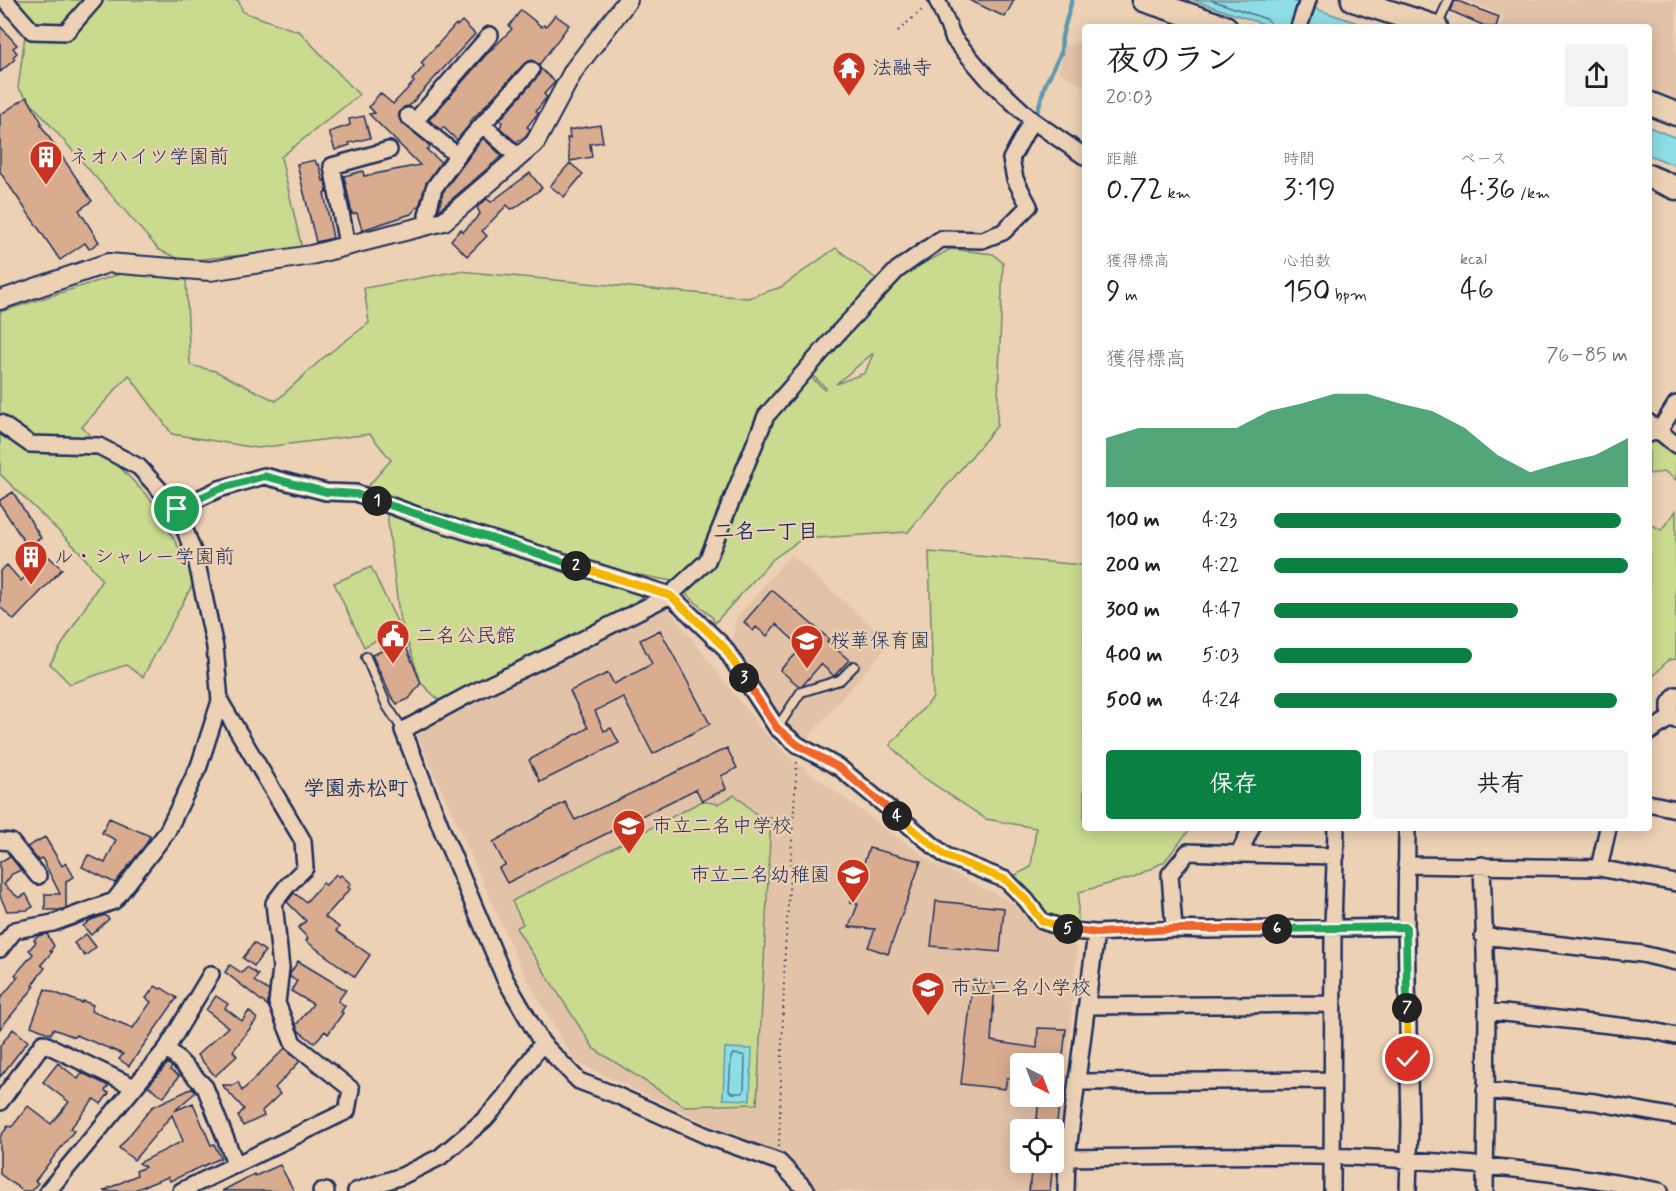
<!DOCTYPE html>
<html lang="ja">
<head>
<meta charset="utf-8">
<style>
  body { margin:0; font-family:Mynerve,"Klee One",sans-serif; background:#f2f2f2; color:#202124; height:100vh; display:flex; flex-direction:column; font-size:22px; white-space:nowrap }
  * { box-sizing:border-box; margin:0 }
  p { font-size:20px; color:#757577 }
  .icon { flex:none; width:33px; height:33px; fill:none; stroke:currentColor; stroke-width:2; stroke-linecap:round; stroke-linejoin:round }
  .map { position:relative; flex:1; overflow:hidden }
  .drawer { position:absolute; left:1082px; top:24px; width:570px; height:807px; display:flex; flex-direction:column; background:#fff; border-radius:6px; box-shadow:0 3px 15px #0003 }
  .drawer>* { flex:none }
  .needle { width:39px; rotate:138deg }
  .buttons { position:absolute; left:1010px; top:1053px; display:grid; gap:12px }
  .buttons a { display:grid; place-items:center; width:54px; height:54px; border-radius:6px; background:#fff; box-shadow:0 3px 15px #0003; font-size:30px }
  .pin { position:absolute; display:grid; place-items:center; width:51px; height:51px; color:#fff; margin:-26px; border:3px solid #fff; border-radius:50%; box-shadow:0 2px 6px #0007 }
  .km { position:absolute; width:30px; height:30px; margin:-15px; border-radius:50%; background:#222; color:#fff; font-size:16px; line-height:30px; text-align:center }
  .round { display:grid; place-items:center; flex:none; width:63px; height:63px; border-radius:6px; background:#f2f2f2 }
  .head { display:flex; align-items:center; justify-content:space-between; height:102px; padding:0 24px }
  h1 { font-size:33px; font-weight:600; line-height:45px }
  .stats { display:grid; grid-template-columns:repeat(3,1fr); gap:9px; height:102px; padding:6px 24px }
  .stats div { display:grid; align-content:center }
  .stats b { font-size:30px; font-weight:600 }
  .stats small { font-size:16px; font-weight:400 }
  .stats p { font-size:16px }
  .chart { height:168px; padding:12px 24px }
  .chart p { display:flex; justify-content:space-between }
  .chart svg { width:100%; height:108px; margin-top:6px; fill:#0b8043; opacity:.7 }
  .cta { display:flex; gap:12px; margin-top:auto; padding:12px 24px }
  .cta a { flex:1; height:69px; border-radius:6px; background:#0b8043; color:#fff; font-size:24px; font-weight:600; line-height:69px; text-align:center }
  .cta a+a { background:#f2f2f2; color:#202124 }
  ul { padding:0 24px; list-style:none; font-size:20px }
  li { display:grid; grid-template-columns:96px 72px 1fr; align-items:center; height:45px }
  li i { height:15px; border-radius:8px; background:#0b8043 }
  .map>svg:first-child { display:block }
  .built { fill:#e3c3a8; fill-rule:evenodd }
  .green { fill:#cada8e; stroke:#728476; stroke-width:1.5; fill-rule:evenodd }
  .water { fill:#8ddee4; stroke:#5f98ae; stroke-width:1.5 }
  .lines { fill:none; stroke-linecap:round; stroke-linejoin:round }
  .shore { stroke:#497594; stroke-width:1.5 }
  .stream { stroke:#5f98ae; stroke-width:4.5 }
  .building { fill:#d9ac90; stroke:#1b2f5e; stroke-width:1.5 }
  .service-casing { stroke:#1b2f5e; stroke-width:12 }
  .minor-casing { stroke:#1b2f5e; stroke-width:20 }
  .tertiary-casing { stroke:#1b2f5e; stroke-width:22 }
  .primary-casing { stroke:#1b2f5e; stroke-width:27 }
  .path { stroke:#1b2f5e; stroke-width:2; stroke-dasharray:1.5 4.5; stroke-linecap:butt }
  .service { stroke:#edd1b4; stroke-width:8 }
  .minor { stroke:#edd1b4; stroke-width:15 }
  .tertiary { stroke:#edd1b4; stroke-width:18 }
  .primary { stroke:#edd1b4; stroke-width:22 }
  .split-1-casing { stroke:#fff; stroke-width:12 }
  .split-2-casing { stroke:#fff; stroke-width:12 }
  .split-3-casing { stroke:#fff; stroke-width:12 }
  .split-4-casing { stroke:#fff; stroke-width:12 }
  .split-5-casing { stroke:#fff; stroke-width:12 }
  .split-6-casing { stroke:#fff; stroke-width:12 }
  .split-7-casing { stroke:#fff; stroke-width:12 }
  .split-8-casing { stroke:#fff; stroke-width:12 }
  .split-1 { stroke:#22a559; stroke-width:8 }
  .split-2 { stroke:#22a559; stroke-width:8 }
  .split-3 { stroke:#f5b400; stroke-width:8 }
  .split-4 { stroke:#f0652b; stroke-width:8 }
  .split-5 { stroke:#f5b400; stroke-width:8 }
  .split-6 { stroke:#f0652b; stroke-width:8 }
  .split-7 { stroke:#22a559; stroke-width:8 }
  .split-8 { stroke:#f5b400; stroke-width:8 }
  .labels { text-anchor:middle; dominant-baseline:central; stroke-width:4.5; stroke-linejoin:round; paint-order:stroke }
  .poi-label { font-size:20px; fill:#1b2f5e; stroke:#edd1b4; text-anchor:start }
  .neighbourhood-label { font-size:21px; font-weight:bold; fill:#1b2f5e; stroke:#edd1b4 }
</style>
</head>
<body>
<div class="map">
<svg width="1676" height="1191" viewBox="0 0 1676 1191">
  <rect width="100%" height="100%" fill="#edd1b4"/>
  <filter id="ink" filterUnits="userSpaceOnUse"><feTurbulence type="fractalNoise" baseFrequency=".0167" numOctaves="2"/><feDisplacementMap in="SourceGraphic" scale="12" xChannelSelector="R" yChannelSelector="G"/><feConvolveMatrix kernelMatrix="1 2 1 2 8 2 1 2 1" color-interpolation-filters="sRGB"/></filter>
  <g filter="url(#ink)">
    <!-- built -->
    <path class="built" d="M1467 0H1676V99L1649 88 1648 27H1501L1505 17Z
      M1084 42V86L1059 72 1065 46Z
      M791 554 890 643 804 742 780 726 732 640 736 619Z
      M664 603 763 731 790 758 933 863 1010 901 1045 931 1077 948 1057 1191H813L780 1158 574 1061 522 970 415 730ZM788 837 787 946 783 1068 788 838ZM1020 1064H1053V1096H1020ZM1020 1130H1053V1162H1020Z"/>
    <!-- green -->
    <path class="green" d="M10 0H238L243 12 300 32 359 95 281 157 302 249 184 261 159 250 18 88 27 20Z
      M836 248 879 281 800 367 824 389 826 388 811 374 909 271 951 249 993 254 1003 263 997 426 908 532 802 539 773 559 713 625V618L672 581 578 564 364 491 391 460 370 434 257 448 172 434 129 375 82 427 152 501 196 578 143 677 126 665 70 684 50 664 102 580 80 552 0 474V312L123 273 186 280 190 365 215 371 276 401 324 357 369 323 364 288 459 271 748 298 781 287ZM873 354 865 373 836 384 872 354Z
      M1659 436 1676 452V480L1665 472 1649 474V438Z
      M1676 511V659L1668 660 1649 681V523L1661 530Z
      M387 513 564 572 650 593 592 628 442 703 421 683 399 615Z
      M929 552 1084 565V828H1191L1164 862 1134 877 1079 892 1077 929 1048 915 1008 879 1031 867 1036 828 986 819 917 773 890 745 933 698Z
      M371 567 400 628 364 647 334 583Z
      M735 795 758 816 771 817 757 1104 684 1106 594 1049 516 928 523 924 512 901 702 801 718 804Z"/>
    <!-- water -->
    <path class="water" d="M1193 0H1290L1369 27H1272Z
      M1649 127 1676 138V166L1649 155Z
      M725 1048 752 1049 750 1100 723 1099Z"/>
    <g class="lines">
      <!-- shore -->
      <path class="shore" d="M1211 0 1266 19 1270 22V27
        M733 1054 743 1055 745 1057 744 1091 742 1093H732L729 1091 731 1057Z"/>
      <!-- stream -->
      <path class="stream" d="M1037 113 1045 85 1061 53 1062 36 1072 0"/>
    </g>
    <!-- building -->
    <path class="building" d="M969 0H1014L1005 17Z
      M1455 0 1499 17 1496 27H1487L1451 11Z
      M521 10 542 27 544 25 546 26 555 15 569 25 539 65 532 60 524 64 469 123 470 124 457 140 443 127 441 130 429 120 485 56 512 29 509 26Z
      M462 21 475 34 409 106 404 107 399 114 402 123 427 143 430 147 427 150 441 162 426 183 420 204 411 214 362 230 357 213 352 214 344 176 363 171 364 176 420 165 369 114 375 113 369 107 380 93 393 104 414 82 412 80 424 66 421 63 456 24 457 26Z
      M0 26 17 45 13 48 17 53 13 57 15 59 0 72Z
      M540 68 555 82 544 94 547 97 536 111 538 113 527 127 530 129 526 136 516 142 500 128 502 122 500 120 538 76Z
      M27 97 42 123 40 124 92 201 79 210 99 242 89 249 85 243 60 260 0 172V115Z
      M364 116 370 138 349 143 350 145 335 150 329 132 350 125 349 119Z
      M600 125 603 142 590 144 592 157 570 161 567 138H570L569 130Z
      M483 138 502 156 438 211 443 192Z
      M315 160 317 165 319 164 323 181 325 180 327 193H324L333 238 316 242 297 164Z
      M570 163 583 174 564 197 550 186Z
      M530 173 542 188 515 208 511 209 507 205 482 231 487 236 467 256 451 240 461 229 463 232 480 214 477 207 487 199 491 202Z
      M13 492 41 538 27 546 0 504V500Z
      M46 554 62 569 14 620 0 607V571L7 565 21 581Z
      M772 590 829 639 827 641 849 660 835 675 834 676 821 664 803 685 799 686 780 670 802 648 776 624 767 636 756 627 753 631 744 622Z
      M660 630 710 724 653 754 623 697 595 711 604 731 611 728 619 743 540 782 529 760 588 728 570 691 608 673 614 684 652 664 640 640Z
      M401 635 421 683 409 699 397 704 391 696 372 655 382 651 379 644Z
      M727 748 737 768 721 776 726 789 702 801 696 789 507 883 499 868 505 865 493 842 565 802 575 820Z
      M109 818 150 836 146 844 115 883 82 867 88 855 105 863 116 840 102 833Z
      M45 837 62 866 66 863 74 877 66 881V908L59 910H45V894H60L43 860 41 858 38 860 27 847Z
      M869 848 921 861 888 954 868 947 875 929 849 927 858 904 850 903Z
      M10 856 21 870 12 874 4 885 19 898 26 894 33 907 27 910 7 911 0 896V862Z
      M336 874 339 877 341 875 351 884 348 887 350 889 325 917 339 927 336 931 370 955 355 977 306 941 308 938 298 928 306 921 287 902 294 893 306 902 323 883 326 885Z
      M936 901 1004 908 1000 952 931 946Z
      M105 915 109 919 91 935 83 926 91 920Z
      M47 934 54 946 50 951 52 952 41 965 45 968 32 985 35 986 0 1029V999L18 977 15 975 33 954 29 950 36 942 34 940 38 936Z
      M86 934 96 947 85 956 74 943Z
      M254 943 265 951 254 966 243 958Z
      M298 961 346 990 338 1001 345 1006 341 1012 343 1013 328 1034 325 1031 314 1043 299 1031 296 1025 313 1004 291 991 297 981 290 977V974Z
      M230 965 242 973 247 967 258 975 254 981 269 991 268 1006 225 972Z
      M973 980 995 984 991 1041 1037 1048 1038 1028 1066 1029 1062 1064H1020V1079L1007 1078 1005 1089 961 1084Z
      M155 986 160 989 162 988 177 998 129 1066 119 1059 123 1054 76 1035 75 1037 53 1029 51 1034 31 1026 45 989 82 1003 83 1001 93 1005 91 1011 133 1028 151 1002 146 998Z
      M216 996 228 1004 225 1008 242 1021 249 1011 257 1019 233 1051 237 1056 215 1076 197 1055 228 1027 206 1010Z
      M13 1029 28 1041 0 1077V1046Z
      M285 1048 300 1061 275 1088 280 1094 262 1111 264 1116 243 1126 238 1116 244 1109 222 1085H233L238 1082 242 1091Z
      M58 1063 78 1079 82 1073 103 1083 108 1086 105 1091 109 1093 101 1104 94 1099 70 1129 74 1131 35 1181 38 1183 31 1191H23L0 1174V1137L8 1126 12 1127 28 1106 51 1124 69 1102 43 1082Z
      M168 1063 172 1067 170 1070 179 1076 164 1097 148 1086Z
      M193 1088 196 1092 174 1111 193 1103 211 1145 214 1144 221 1158 170 1181 168 1177 132 1191H103L137 1175 136 1171 145 1167 139 1163 183 1141 172 1115 134 1160 119 1148 152 1107Z
      M1039 1096H1060L1056 1130H1036Z
      M1032 1162H1053L1050 1191H1029Z
      M280 1165 294 1191H222L254 1174 255 1176Z"/>
    <g class="lines">
      <!-- service casing -->
      <g class="service-casing">
        <path id="service" d="M1437 26 1449 0
          M366 657 387 706 403 730
          M777 728 801 692 840 680 854 666"/>
      </g>
      <!-- minor casing -->
      <g class="minor-casing">
        <path id="minor" d="M5 0 32 31 66 32 94 0
          M937 0 954 39 990 81 1032 120 1084 156
          M1299 27 1308 0
          M408 116 458 156
          M415 121 490 35
          M483 125 518 157
          M428 225 427 215 434 188 468 141 531 70
          M347 244 332 166 389 150
          M1648 422 1676 445
          M0 423 30 444 99 446 139 467 177 509 196 559 215 647 220 701 199 766 167 832 114 901 53 923 15 930 0 949
          M1648 434 1659 431 1676 404
          M177 509 219 489 264 476 326 492 356 493 430 520 670 595 724 647 777 728 798 745 840 768 946 856 1006 880 1026 900 1042 921 1072 931 1096 933
          M1670 718V703L1676 695
          M1648 733 1670 718 1676 720
          M1648 803 1676 809
          M1407 828 1406 927 1410 1124 1408 1191
          M0 841 11 842 38 876
          M1239 854 1336 856
          M1406 865 1599 868 1676 883
          M1482 865 1487 1011 1485 1191
          M1599 868 1608 828
          M1174 929 1170 874 1188 852 1239 854 1251 828
          M1483 936 1642 954 1676 962
          M1087 1006 1332 1004
          M1487 1011 1645 1029 1676 1036
          M167 1048 205 1087 236 1165
          M1078 1082 1332 1080
          M1485 1090 1595 1102 1676 1117
          M0 1102 43 1043 134 1087
          M1067 1158C1179 1157 1296 1152 1408 1160 1492 1165 1578 1175 1660 1191
          M48 1191 167 1048 211 974
          M181 1191 347 1111 351 1089 293 1043 277 1003 281 968 274 903 287 886 305 868 303 841 220 701
          M321 1191H326
          M356 1191 402 1176 440 1157 485 1119 505 1096 542 1043
          M807 1191 779 1162 707 1136 616 1095 579 1081 542 1043 505 979 444 835 403 730 468 695 556 653 670 595 707 561 766 416 838 333 897 270 941 239 982 240 1003 232 1029 206 1015 179 1011 159 1032 120
          M1066 1191 1067 1158 1096 933 1174 929 1208 930 1406 927
          M1332 1191 1333 927 1336 828"/>
      </g>
      <!-- tertiary casing -->
      <g class="tertiary-casing">
        <path id="tertiary" d="M0 300 108 263 210 271 311 255 444 221 535 143 574 70 628 0"/>
      </g>
      <!-- primary casing -->
      <g class="primary-casing">
        <path id="primary" d="M1144 0 1225 27
          M1353 0 1436 27
          M1648 103 1676 114
          M1648 176 1676 188"/>
      </g>
      <!-- path -->
      <path class="path" d="M898 31 924 8
        M779 1147 785 952 797 760"/>
      <!-- service -->
      <use href="#service" class="service"/>
      <!-- minor -->
      <use href="#minor" class="minor"/>
      <!-- tertiary -->
      <use href="#tertiary" class="tertiary"/>
      <!-- primary -->
      <use href="#primary" class="primary"/>
    </g>
  </g>
  <g class="lines" filter="url(#ink)">
    <!-- split-1 casing -->
    <g class="split-1-casing">
      <path id="split-1" d="M177 509 219 489 264 476 326 492 356 494 377 501"/>
    </g>
    <!-- split-2 casing -->
    <g class="split-2-casing">
      <path id="split-2" d="M377 501 576 566"/>
    </g>
    <!-- split-3 casing -->
    <g class="split-3-casing">
      <path id="split-3" d="M576 566 670 595 724 647 744 678"/>
    </g>
    <!-- split-4 casing -->
    <g class="split-4-casing">
      <path id="split-4" d="M744 678 777 728 798 745 840 768 897 816"/>
    </g>
    <!-- split-5 casing -->
    <g class="split-5-casing">
      <path id="split-5" d="M897 816 946 856 1006 880 1026 900 1042 921 1068 929"/>
    </g>
    <!-- split-6 casing -->
    <g class="split-6-casing">
      <path id="split-6" d="M1068 929 1096 933 1174 929H1277"/>
    </g>
    <!-- split-7 casing -->
    <g class="split-7-casing">
      <path id="split-7" d="M1277 929 1406 927 1407 1008"/>
    </g>
    <!-- split-8 casing -->
    <g class="split-8-casing">
      <path id="split-8" d="M1407 1008 1408 1059"/>
    </g>
    <!-- split-1 -->
    <use href="#split-1" class="split-1"/>
    <!-- split-2 -->
    <use href="#split-2" class="split-2"/>
    <!-- split-3 -->
    <use href="#split-3" class="split-3"/>
    <!-- split-4 -->
    <use href="#split-4" class="split-4"/>
    <!-- split-5 -->
    <use href="#split-5" class="split-5"/>
    <!-- split-6 -->
    <use href="#split-6" class="split-6"/>
    <!-- split-7 -->
    <use href="#split-7" class="split-7"/>
    <!-- split-8 -->
    <use href="#split-8" class="split-8"/>
  </g>
  <!-- icons -->
  <defs>
    <g id="temple-pin" transform="scale(1.725)"><path d="M0 17L-7.5 6A9.5 9.5 0 1 1 7.5 6Z" fill="#c8321e" stroke="#edd1b4"/><path d="M0-6L5-2H3V0L6.5 2.5H4V6H1.5V3h-3V6H-4V2.5H-6.5L-3 0V-2H-5Z" fill="#fff"/></g>
    <g id="building-pin" transform="scale(1.725)"><path d="M0 17L-7.5 6A9.5 9.5 0 1 1 7.5 6Z" fill="#c8321e" stroke="#edd1b4"/><path d="M-4-6H4V6H1V3H-1V6H-4ZM-2.5-4.3h1.7v1.8h-1.7ZM.8-4.3h1.7v1.8H.8ZM-2.5-1h1.7V.8h-1.7ZM.8-1h1.7V.8H.8Z" fill="#fff"/></g>
    <g id="civic-pin" transform="scale(1.725)"><path d="M0 17L-7.5 6A9.5 9.5 0 1 1 7.5 6Z" fill="#c8321e" stroke="#edd1b4"/><path d="M-.6-6.5H3V-4.5H.6V-3L4-1V1h2V6H-6V1h2V-1L-.6-3ZM-1.2 2.5V6h2.4V2.5Z" fill="#fff"/></g>
    <g id="school-pin" transform="scale(1.725)"><path d="M0 17L-7.5 6A9.5 9.5 0 1 1 7.5 6Z" fill="#c8321e" stroke="#edd1b4"/><path d="M0-5L7-2L0 1L-7-2ZM-4 1L0 2.5L4 1V4Q0 6-4 4Z" fill="#fff"/></g>
  </defs>
  <g fill-rule="evenodd">
    <use href="#temple-pin" x="849" y="68"/>
    <use href="#building-pin" x="46" y="157"/>
    <use href="#building-pin" x="31" y="557"/>
    <use href="#civic-pin" x="393" y="636"/>
    <use href="#school-pin" x="807" y="641"/>
    <use href="#school-pin" x="629" y="826"/>
    <use href="#school-pin" x="853" y="875"/>
    <use href="#school-pin" x="928" y="988"/>
  </g>
  <g class="labels">
    <!-- poi labels -->
    <g class="poi-label">
      <text x="872" y="68">法融寺</text>
      <text x="69" y="157">ネオハイツ学園前</text>
      <text x="54" y="557">ル・シャレー学園前</text>
      <text x="416" y="636">二名公民館</text>
      <text x="830" y="641">桜華保育園</text>
      <text x="652" y="826">市立二名中学校</text>
      <text x="830" y="875" text-anchor="end">市立二名幼稚園</text>
      <text x="951" y="988">市立二名小学校</text>
    </g>
    <!-- neighbourhood labels -->
    <g class="neighbourhood-label">
      <text x="766" y="532">二名一丁目</text>
      <text x="356" y="789">学園赤松町</text>
    </g>
  </g>
</svg>
<div class="buttons">
<a><svg class="needle" viewBox="-14 -14 28 28"><path d="M0-13l5 13h-10z" fill="#e53935"/><path d="M0 13l5-13h-10z" fill="#757577"/></svg></a>
<a><svg class="icon" aria-label="locate" viewBox="0 0 24 24"><circle cx="12" cy="12" r="6"/><path d="M12 2v4M12 18v4M2 12h4M18 12h4"/></svg></a>
</div>
<div class="pin" style="left:177px;top:509px;background:#1e9e55"><svg class="icon" aria-label="arrive" viewBox="0 0 24 24"><path d="M6 21V4h12l-3 4 3 4H6"/></svg></div>
<div class="pin" style="left:1408px;top:1059px;background:#d93025"><svg class="icon" aria-label="check" viewBox="0 0 24 24"><path d="M5 12l5 5 9-10"/></svg></div>
<b class="km" style="left:377px;top:501px">1</b>
<b class="km" style="left:576px;top:566px">2</b>
<b class="km" style="left:744px;top:678px">3</b>
<b class="km" style="left:897px;top:816px">4</b>
<b class="km" style="left:1068px;top:929px">5</b>
<b class="km" style="left:1277px;top:929px">6</b>
<b class="km" style="left:1407px;top:1008px">7</b>
<section class="drawer">
<div class="head"><div><h1>夜のラン</h1><p>20:03</p></div><a class="round"><svg class="icon" aria-label="share" viewBox="0 0 24 24"><path d="M12 15V3M7 8l5-5 5 5M5 13v7h14v-7"/></svg></a></div>
<div class="stats">
<div><p>距離</p><b>0.72<small> km</small></b></div>
<div><p>時間</p><b>3:19</b></div>
<div><p>ペース</p><b>4:36<small> /km</small></b></div>
</div>
<div class="stats">
<div><p>獲得標高</p><b>9<small> m</small></b></div>
<div><p>心拍数</p><b>150<small> bpm</small></b></div>
<div><p>kcal</p><b>46</b></div>
</div>
<div class="chart"><p><span>獲得標高</span>76–85 m</p>
<svg viewBox="0 0 160 44" preserveAspectRatio="none"><path d="M0 44V24L10 20L20 20L30 20L40 20L50 13L60 10L70 6L80 6L90 10L100 13L110 20L120 31L130 38L140 34L150 31L160 24V44z"/></svg>
</div>
<ul>
<li><b>100 m</b>4:23<i style="width:98%"></i></li>
<li><b>200 m</b>4:22<i style="width:100%"></i></li>
<li><b>300 m</b>4:47<i style="width:69%"></i></li>
<li><b>400 m</b>5:03<i style="width:56%"></i></li>
<li><b>500 m</b>4:24<i style="width:97%"></i></li>
</ul>
<div class="cta"><a>保存</a><a>共有</a></div>
</section>
</div>
</body>
</html>
